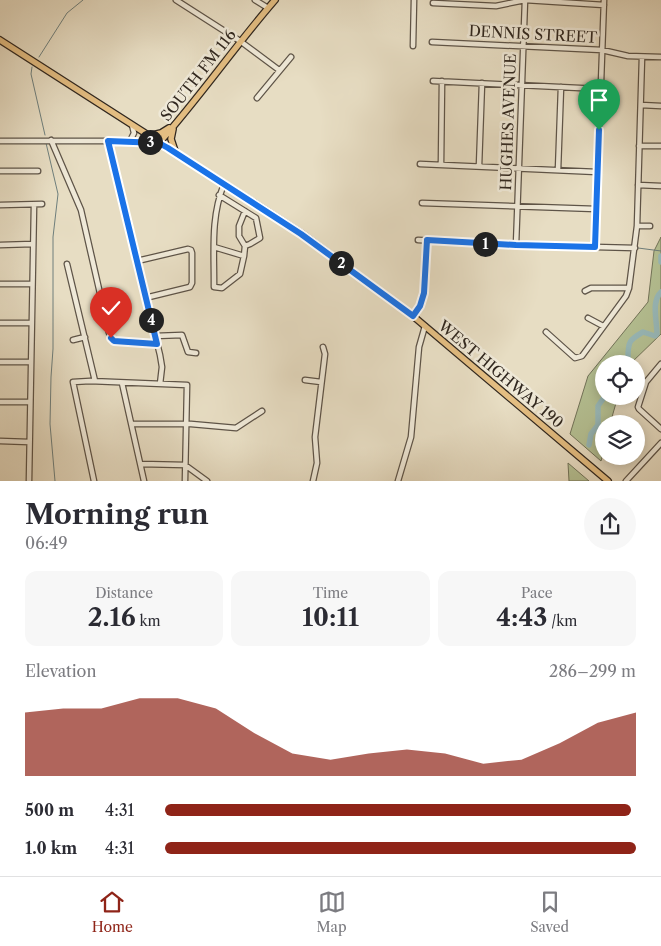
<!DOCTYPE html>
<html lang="en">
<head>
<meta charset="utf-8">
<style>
  body { margin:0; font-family:"Libre Caslon Text",serif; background:#f7f7f7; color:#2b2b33; height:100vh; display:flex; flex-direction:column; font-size:19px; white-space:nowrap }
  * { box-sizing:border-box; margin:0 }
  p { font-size:16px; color:#7c7c81 }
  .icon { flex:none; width:28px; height:28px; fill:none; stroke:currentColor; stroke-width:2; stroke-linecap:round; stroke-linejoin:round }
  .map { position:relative; height:481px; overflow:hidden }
  .panel { display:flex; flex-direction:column; background:#fff; flex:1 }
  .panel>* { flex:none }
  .controls { position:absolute; left:595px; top:355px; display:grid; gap:10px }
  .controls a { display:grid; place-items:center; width:50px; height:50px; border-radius:50%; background:#fff; box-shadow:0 2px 12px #0003; font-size:25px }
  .pin { position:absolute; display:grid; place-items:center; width:42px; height:42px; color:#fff; margin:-51px -21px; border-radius:50% 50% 50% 0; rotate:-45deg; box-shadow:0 0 5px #0007 }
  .pin .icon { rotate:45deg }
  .km { position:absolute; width:25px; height:25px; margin:-12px; border-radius:50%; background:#222; color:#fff; font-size:14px; line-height:25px; text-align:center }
  .round { display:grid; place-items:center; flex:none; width:52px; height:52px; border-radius:26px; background:#f7f7f7 }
  .overview { display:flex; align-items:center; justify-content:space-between; height:85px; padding:0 25px }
  h1 { font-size:28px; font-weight:800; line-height:38px }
  .stats { display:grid; grid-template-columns:repeat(3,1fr); gap:8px; height:85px; padding:5px 25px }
  .stats div { display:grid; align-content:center; border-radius:12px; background:#f7f7f7; text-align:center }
  .stats b { font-size:25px; font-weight:800 }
  .stats small { font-size:14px; font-weight:400 }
  .stats p { font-size:14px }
  .chart { height:140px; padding:10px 25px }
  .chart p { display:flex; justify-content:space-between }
  .chart svg { width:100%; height:90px; margin-top:5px; fill:#8f2418; opacity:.7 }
  ul { padding:0 25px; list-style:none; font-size:16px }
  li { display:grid; grid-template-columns:80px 60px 1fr; align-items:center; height:38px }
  li i { height:12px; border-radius:6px; background:#8f2418 }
  .tab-bar { display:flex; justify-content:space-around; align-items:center; height:70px; border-top:1px solid #e1e1e2; background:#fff; font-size:14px; color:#7c7c81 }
  .tab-bar a { display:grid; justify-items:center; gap:2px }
  .tab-bar .selected { color:#8f2418 }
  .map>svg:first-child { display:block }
  .green { fill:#b5c194; stroke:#72745a }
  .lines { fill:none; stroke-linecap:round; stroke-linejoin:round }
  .stream { stroke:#6e7f7d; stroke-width:1 }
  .river { stroke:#98babb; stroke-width:5.5 }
  .minor-casing { stroke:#5e5448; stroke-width:7 }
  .major-casing { stroke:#30271f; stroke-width:8 }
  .minor { stroke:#efe9d8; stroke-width:4.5 }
  .major { stroke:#e4be82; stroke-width:5.5 }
  .route-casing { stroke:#fff; stroke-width:10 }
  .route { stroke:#1a73e8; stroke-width:6 }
  .labels { text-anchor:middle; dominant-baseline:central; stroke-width:5; stroke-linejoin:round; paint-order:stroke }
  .street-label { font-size:15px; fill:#30271f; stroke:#efe9d8 }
</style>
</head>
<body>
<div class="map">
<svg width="661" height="481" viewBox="0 0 661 481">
  <rect width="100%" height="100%" fill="#e7ddc3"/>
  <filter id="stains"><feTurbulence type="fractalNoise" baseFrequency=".004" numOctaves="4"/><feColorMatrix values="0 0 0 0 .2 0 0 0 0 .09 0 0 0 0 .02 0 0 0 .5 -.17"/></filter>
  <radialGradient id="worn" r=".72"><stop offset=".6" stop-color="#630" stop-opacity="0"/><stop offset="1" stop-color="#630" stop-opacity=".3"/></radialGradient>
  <!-- green -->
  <path class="green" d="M661 237V334L630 364H604V396H618L610 424H604V450L601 461 570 434 588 376 648 302 654 251Z
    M568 463 589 481H569Z"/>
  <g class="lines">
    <!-- stream -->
    <path class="stream" d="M39 57 67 13 83 0
      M32 67 31 74 45 135
      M46 143 58 194 53 237V349L51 377 50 424 55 481
      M638 248 661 251"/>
    <!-- river -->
    <path class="river" d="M661 256V262
      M613 364 617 361 628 358C628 342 629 340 643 332L655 336 657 334C657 321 651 301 661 292
      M589 445 591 434 598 425V406L605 396"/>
    <!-- minor casing -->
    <g class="minor-casing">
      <path id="minor" d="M176 0 240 41 279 70
        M255 0 268 8
        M433 3 496 6 525 0 604 5
        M432 42 602 50 628 56 661 57
        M413 46 414 0
        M433 81 600 89
        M257 98 291 57
        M641 105 661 106
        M51 140 81 210 109 333 114 341 157 344
        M0 141H130L159 143
        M108 141 160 355 162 367 160 384
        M130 141 134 133 132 125
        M639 146H661
        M420 164 597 172
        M441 164 442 81
        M479 166 482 83
        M558 170 561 87
        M0 171H38
        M224 184C211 216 214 248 214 282V287L222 288 240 274 244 256 245 246 239 236V226L245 211
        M638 185 661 186
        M219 195 256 218 260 238 250 244 245 246
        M422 203 596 209
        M0 205 42 204
        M637 226H650
        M418 240 516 245 635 248
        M0 245 33 244
        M516 245 525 0
        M214 247 244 256
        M595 247 604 0
        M137 261 188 249 191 250 192 253V283L190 287 145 298
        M67 264 95 381
        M0 284H32
        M585 291 591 288H629
        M413 316 420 306 424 293 427 241
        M588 318 603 326
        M0 323H31
        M546 332 575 358 582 356 626 296 629 288 637 226 642 57
        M155 336 182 335 188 352 196 353
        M73 340 85 337
        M0 362H30
        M661 364 646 382 638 407 639 409 661 429
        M305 380 321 382
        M122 383 144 481
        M0 402H30
        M132 424H191L236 428 262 411
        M0 441 29 442
        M141 464 185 465 207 481
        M29 481 34 205
        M94 481 73 382 90 381 187 385 185 481
        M313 481 317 463 315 437 325 354 323 347
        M398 481 411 437 419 347 425 326
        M626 481 661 443"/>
    </g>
    <!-- major casing -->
    <g class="major-casing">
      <path id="major" d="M0 40 301 233 413 316 608 481
        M173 129 171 139 175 151
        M148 136 161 133 169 128
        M159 143C200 97 235 46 275 0"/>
    </g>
    <!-- minor -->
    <use href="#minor" class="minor"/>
    <!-- major -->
    <use href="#major" class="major"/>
  </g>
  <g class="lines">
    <!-- route casing -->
    <g class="route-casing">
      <path id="route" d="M111 338 114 341 157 344 108 141 159 143 168 148 301 234 413 316 420 306 424 293 427 240 516 245 595 247 599 130"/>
    </g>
    <!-- route -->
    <use href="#route" class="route"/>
  </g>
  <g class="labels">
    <!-- street labels -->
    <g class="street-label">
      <text transform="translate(533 34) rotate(3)">DENNIS STREET</text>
      <text transform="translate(198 75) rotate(-52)">SOUTH FM 116</text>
      <text transform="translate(508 122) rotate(-88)">HUGHES AVENUE</text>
      <text transform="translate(501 374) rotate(40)">WEST HIGHWAY 190</text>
    </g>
  </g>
  <rect width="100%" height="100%" filter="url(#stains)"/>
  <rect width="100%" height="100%" fill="url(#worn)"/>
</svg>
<div class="controls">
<a><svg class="icon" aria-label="locate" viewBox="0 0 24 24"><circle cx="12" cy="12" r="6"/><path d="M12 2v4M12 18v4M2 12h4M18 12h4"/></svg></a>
<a><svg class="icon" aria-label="layers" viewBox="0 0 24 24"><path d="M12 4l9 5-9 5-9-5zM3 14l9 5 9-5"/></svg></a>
</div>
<div class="pin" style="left:599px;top:130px;background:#1e9e55"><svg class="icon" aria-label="arrive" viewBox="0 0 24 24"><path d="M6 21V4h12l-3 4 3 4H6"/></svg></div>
<div class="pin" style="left:111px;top:338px;background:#d93025"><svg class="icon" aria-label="check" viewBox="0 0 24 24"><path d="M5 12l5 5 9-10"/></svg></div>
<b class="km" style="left:485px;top:244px">1</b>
<b class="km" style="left:341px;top:263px">2</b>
<b class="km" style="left:150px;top:142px">3</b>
<b class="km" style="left:151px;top:320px">4</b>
</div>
<section class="panel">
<div class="overview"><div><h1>Morning run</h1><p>06:49</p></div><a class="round"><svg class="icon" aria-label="share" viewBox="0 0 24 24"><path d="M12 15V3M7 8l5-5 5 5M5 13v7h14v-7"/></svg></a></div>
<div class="stats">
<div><p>Distance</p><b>2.16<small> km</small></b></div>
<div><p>Time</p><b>10:11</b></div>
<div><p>Pace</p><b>4:43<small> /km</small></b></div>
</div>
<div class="chart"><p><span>Elevation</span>286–299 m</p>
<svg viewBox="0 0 160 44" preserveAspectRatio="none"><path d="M0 44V13L10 11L20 11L30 6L40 6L50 11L60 23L70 33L80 36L90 33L100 31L110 33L120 38L130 36L140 28L150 18L160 13V44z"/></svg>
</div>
<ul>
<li><b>500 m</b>4:31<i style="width:99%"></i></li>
<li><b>1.0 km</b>4:31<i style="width:100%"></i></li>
</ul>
</section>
<nav class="tab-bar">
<a class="selected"><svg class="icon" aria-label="home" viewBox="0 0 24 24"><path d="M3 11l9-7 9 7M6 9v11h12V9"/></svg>Home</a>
<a><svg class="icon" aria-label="map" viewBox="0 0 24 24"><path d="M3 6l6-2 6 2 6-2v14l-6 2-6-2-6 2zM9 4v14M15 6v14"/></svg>Map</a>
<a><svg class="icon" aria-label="saved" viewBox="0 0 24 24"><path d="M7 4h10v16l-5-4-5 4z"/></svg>Saved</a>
</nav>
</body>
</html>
